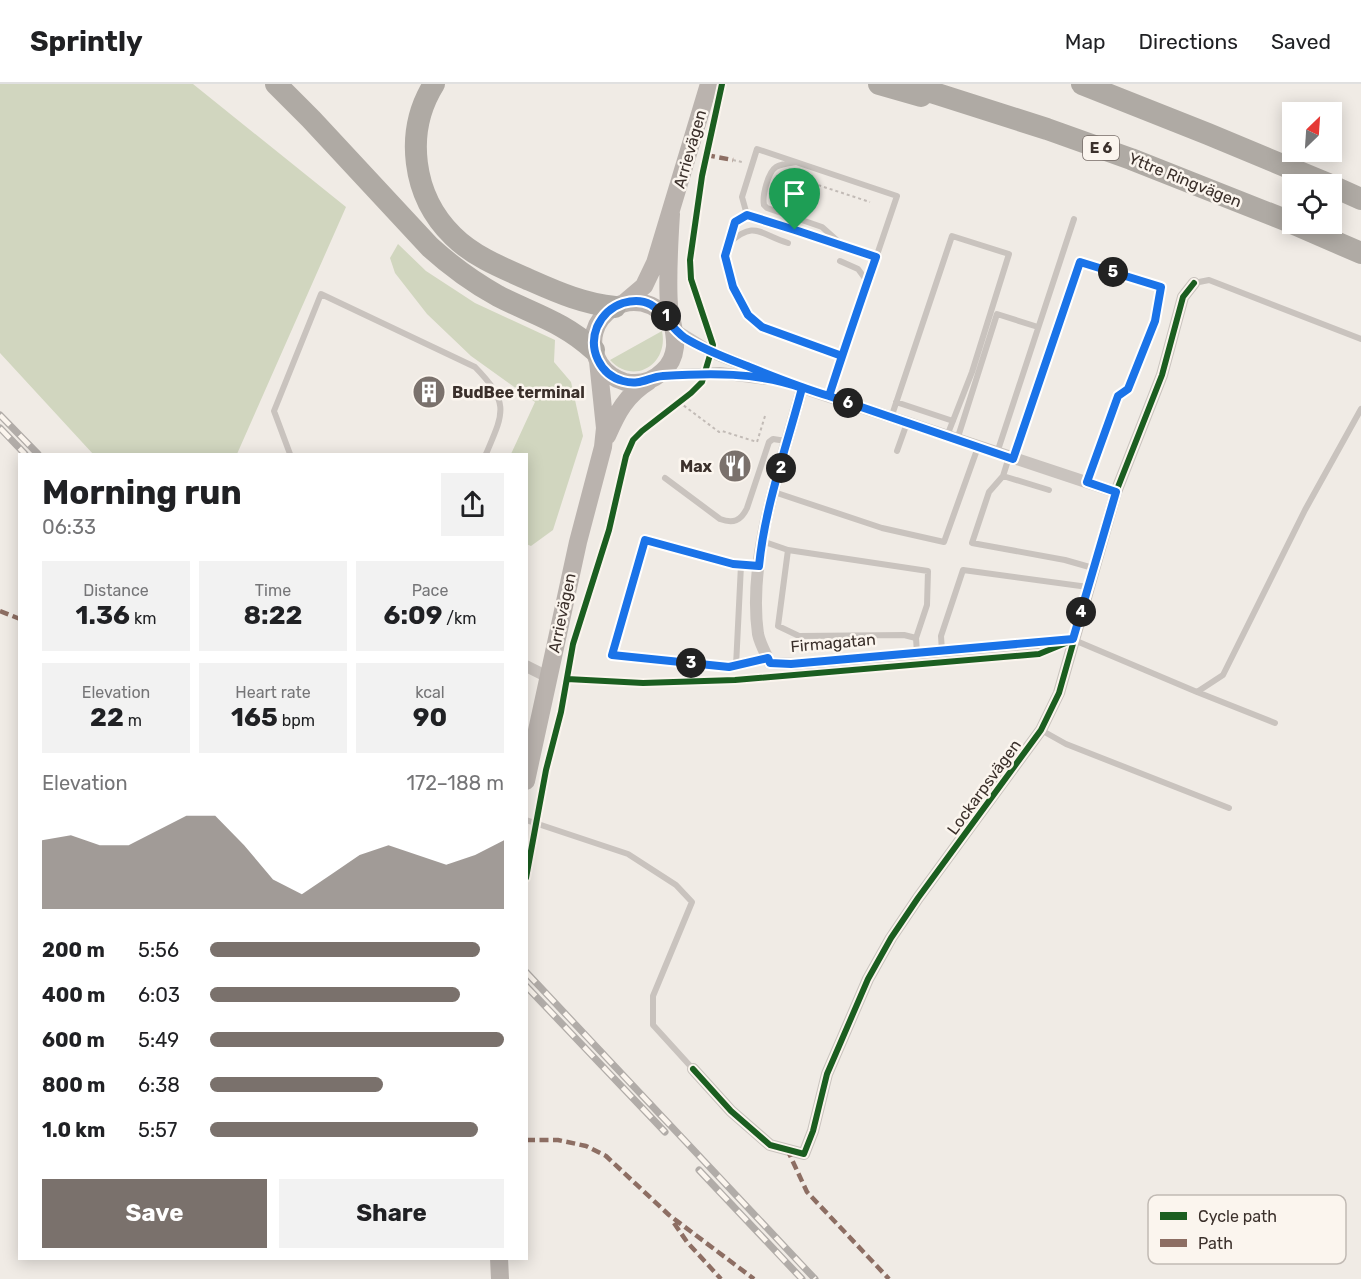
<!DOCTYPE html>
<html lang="en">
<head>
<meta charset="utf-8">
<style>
  body { margin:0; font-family:Rubik,sans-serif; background:#f2f2f2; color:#202124; height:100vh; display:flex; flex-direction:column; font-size:22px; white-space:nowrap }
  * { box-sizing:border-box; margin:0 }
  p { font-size:20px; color:#757577 }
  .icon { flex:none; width:33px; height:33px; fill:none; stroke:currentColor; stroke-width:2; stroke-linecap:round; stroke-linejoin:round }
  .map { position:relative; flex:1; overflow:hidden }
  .panel { position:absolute; left:18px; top:369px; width:510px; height:807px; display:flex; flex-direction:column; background:#fff; border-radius:0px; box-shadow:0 3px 15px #0003 }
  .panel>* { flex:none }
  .needle { width:39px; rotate:25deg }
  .fabs { position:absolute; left:1282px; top:18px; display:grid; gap:12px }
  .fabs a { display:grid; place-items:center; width:60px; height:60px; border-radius:0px; background:#fff; box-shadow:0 3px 15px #0003; font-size:30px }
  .pin { position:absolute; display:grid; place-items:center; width:51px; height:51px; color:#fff; margin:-62px -26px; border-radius:50% 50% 50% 0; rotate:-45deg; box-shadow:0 0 6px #0007 }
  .pin .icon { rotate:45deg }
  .km { position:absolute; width:30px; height:30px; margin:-15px; border-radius:50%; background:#222; color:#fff; font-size:16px; line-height:30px; text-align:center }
  .round { display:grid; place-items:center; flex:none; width:63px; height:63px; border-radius:0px; background:#f2f2f2 }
  .headline { display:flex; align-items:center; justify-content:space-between; height:102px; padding:0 24px }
  h1 { font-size:33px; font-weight:700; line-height:45px }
  .stats { display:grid; grid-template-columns:repeat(3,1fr); gap:9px; height:102px; padding:6px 24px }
  .stats div { display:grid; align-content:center; border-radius:0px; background:#f2f2f2; text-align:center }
  .stats b { font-size:26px; font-weight:700 }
  .stats small { font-size:16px; font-weight:400 }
  .stats p { font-size:16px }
  .chart { height:168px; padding:12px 24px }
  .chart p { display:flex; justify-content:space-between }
  .chart svg { width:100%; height:108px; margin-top:6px; fill:#7a716c; opacity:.7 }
  .action { display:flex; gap:12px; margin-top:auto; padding:12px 24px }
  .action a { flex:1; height:69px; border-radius:0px; background:#7a716c; color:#fff; font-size:24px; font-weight:700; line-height:69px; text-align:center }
  .action a+a { background:#f2f2f2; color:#202124 }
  ul { padding:0 24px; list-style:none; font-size:20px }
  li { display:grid; grid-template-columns:96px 72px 1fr; align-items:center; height:45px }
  li i { height:15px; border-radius:8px; background:#7a716c }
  header { display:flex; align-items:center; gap:36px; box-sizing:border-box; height:84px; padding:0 30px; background:#fff; border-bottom:2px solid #e0e0e0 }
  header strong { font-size:28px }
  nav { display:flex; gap:33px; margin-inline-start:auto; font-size:21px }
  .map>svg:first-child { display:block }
  .green { fill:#d1d6bf }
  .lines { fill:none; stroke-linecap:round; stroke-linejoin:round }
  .path { stroke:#c2bbb6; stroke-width:2; stroke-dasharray:3 3; stroke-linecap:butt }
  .lane { stroke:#c9c3be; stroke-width:6 }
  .street { stroke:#c9c3be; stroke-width:12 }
  .secondary { stroke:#bab3ae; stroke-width:18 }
  .highway { stroke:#afaaa4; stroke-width:22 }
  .rail-casing { stroke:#b1aca8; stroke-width:7 }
  .rail { stroke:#fbf5ee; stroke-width:4.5; stroke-dasharray:14; stroke-linecap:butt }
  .quiet { stroke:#8d6e63; stroke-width:4.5; stroke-dasharray:9 4.5; stroke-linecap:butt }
  .cycleway-casing { stroke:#fbf5ee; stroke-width:10 }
  .cycleway { stroke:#1b5e20; stroke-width:6 }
  .route-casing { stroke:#fff; stroke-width:12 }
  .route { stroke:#1a73e8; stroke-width:8 }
  .labels { text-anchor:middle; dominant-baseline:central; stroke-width:5; stroke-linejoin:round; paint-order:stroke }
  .shield { fill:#fbf5ee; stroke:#756b66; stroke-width:1.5 }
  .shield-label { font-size:15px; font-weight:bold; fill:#3b302b }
  .street-label { font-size:16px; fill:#3b302b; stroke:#fbf5ee }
  .poi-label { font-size:16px; font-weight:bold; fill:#3b302b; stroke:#fbf5ee; text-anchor:start }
  .key { fill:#fbf5ee; stroke:#c1bab4; stroke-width:1.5 }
  .key-label { font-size:16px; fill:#3b302b }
</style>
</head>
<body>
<header>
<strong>Sprintly</strong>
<nav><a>Map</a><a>Directions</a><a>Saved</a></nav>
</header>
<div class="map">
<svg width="1361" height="1195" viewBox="0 0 1361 1195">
  <rect width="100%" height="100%" fill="#f0ebe5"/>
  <!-- green -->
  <path class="green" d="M0 0H193L346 123 237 370H93L0 269Z
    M398 160 426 187 475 219 555 256 554 278 571 298 583 352 553 446 531 462 526 460V370H511L535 318 471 272 427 230 395 189 390 174Z
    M662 247C669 280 634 302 610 276Z"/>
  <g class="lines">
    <!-- path -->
    <path class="path" d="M733 76 742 78
      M784 90 870 118
      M679 318 719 348 722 347 757 358 765 332"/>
    <!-- lane -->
    <path class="lane" d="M796 78C790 79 781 80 776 83 768 88 762 112 764 121L767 124 822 143 840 159
      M747 131 735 138 725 172 733 203 748 231 762 243 842 272
      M729 159C755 136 759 150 788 159
      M840 177 858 185 867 197
      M1194 199 1209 196 1361 255
      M829 312 897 112 757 65 742 113 747 131 876 173
      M896 318 953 337
      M891 334 952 152 1009 170 972 288 947 352
      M957 356 997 230 1038 243
      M897 367 907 339
      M997 369 1074 135
      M290 370 274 327 321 210 475 283C510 319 504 328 486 370
      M1009 373 1003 392 1049 406
      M1013 374 1080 178 1161 203 1155 237 1128 305 1118 312 1087 398
      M1003 392 989 408 972 459 1065 476 1093 484
      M665 394 720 435C733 440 741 437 747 424L769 358 773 355 786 357
      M774 408 882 444 944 458 978 363
      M762 457 788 466
      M759 482 733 480 645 456 612 571 729 583 768 574
      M916 554 904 551 799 552 778 542 788 466 928 487 927 521 916 554 917 569
      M1074 556 1197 608 1223 591 1305 426 1361 325
      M942 567 941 552 963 486 1088 503
      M736 582 741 481
      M1197 608 1275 639
      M1041 646 1066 660 1229 724
      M526 736 628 770 676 801 692 818 653 912V941L693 985"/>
    <!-- street -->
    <path class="street" d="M674 245 711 268 791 300 1116 408
      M658 292 720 289 766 295
      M802 304C782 379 747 472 758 550 760 560 766 570 770 579L796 580 1073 556
      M526 582 548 593
      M693 985 731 1027 770 1061 804 1070 813 1047 827 990 868 895 891 854 918 814 1041 646 1059 609 1116 408 1162 291 1183 213 1194 199"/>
    <!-- secondary -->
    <path class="secondary" d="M671 130C669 161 667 192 669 222 671 236 676 249 675 263 674 272 670 281 663 287 653 297 639 301 625 298 615 295 606 289 600 280 572 235 638 189 672 241
      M624 219 644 202 655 179 709 0
      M607 352C617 329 626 311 649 297
      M526 697 578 458 603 363 605 344 598 277
      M499 1174 500 1195"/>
    <!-- highway -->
    <path class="highway" d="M276 0 311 35 430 163C451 182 473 198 498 212 533 230 564 238 594 266
      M434 0C404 48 412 112 453 152 474 173 505 185 532 197 559 209 585 220 615 223
      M879 0 921 12
      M906 0 1047 45 1131 75 1293 139
      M1082 0 1208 50 1328 100
      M1332 102 1361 115
      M1294 140 1361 169"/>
    <!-- rail casing -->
    <g class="rail-casing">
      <path id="rail" d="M0 331 38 370
        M0 344 25 370
        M526 888 815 1195
        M526 902 665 1048
        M699 1086 802 1195"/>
    </g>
    <!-- rail -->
    <use href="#rail" class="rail"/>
    <!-- quiet -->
    <path class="quiet" d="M706 71 733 76
      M0 527 20 535
      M526 1056H558L586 1062 606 1072 669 1131 754 1195
      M787 1065 807 1108 889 1195
      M674 1139 687 1158 721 1195"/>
    <!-- cycleway casing -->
    <g class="cycleway-casing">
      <path id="cycleway" d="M567 595 643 599 735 596 1039 570 1073 556
        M526 794 546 686 561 628 573 560 609 446 626 372 633 356 642 347 691 309 702 298 713 261 691 195 690 176 702 92 722 0
        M693 985 731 1027 770 1061 804 1070 813 1047 827 990 868 895 891 854 918 814 1041 646 1059 609 1116 408 1162 291 1183 213 1194 199"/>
    </g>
    <!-- cycleway -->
    <use href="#cycleway" class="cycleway"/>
  </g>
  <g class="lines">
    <!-- route casing -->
    <g class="route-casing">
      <path id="route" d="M795 146 876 173C860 219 844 266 829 312 802 304 777 294 752 284 729 275 706 267 685 254 663 239 659 209 623 219 611 223 602 232 597 243 588 265 600 291 623 297 641 302 648 293 663 292 710 289 757 288 802 304 787 362 765 421 759 482L733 480 645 456 612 571 729 583 768 574 770 579 791 580 1073 555 1116 408 1087 398 1118 312 1128 305 1155 237 1161 203 1080 178 1013 375 829 312 842 272 762 243 748 231 733 203 725 172 735 138 747 131 795 146"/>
    </g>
    <!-- route -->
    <use href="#route" class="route"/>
  </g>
  <!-- icons -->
  <defs>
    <g id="building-disc" transform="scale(1.725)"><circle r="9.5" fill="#7a716c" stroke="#fbf5ee"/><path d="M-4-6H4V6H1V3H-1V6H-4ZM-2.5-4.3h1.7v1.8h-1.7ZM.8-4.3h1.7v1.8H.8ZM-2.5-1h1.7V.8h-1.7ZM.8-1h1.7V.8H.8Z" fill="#fff"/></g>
    <g id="restaurant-disc" transform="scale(1.725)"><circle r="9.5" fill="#7a716c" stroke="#fbf5ee"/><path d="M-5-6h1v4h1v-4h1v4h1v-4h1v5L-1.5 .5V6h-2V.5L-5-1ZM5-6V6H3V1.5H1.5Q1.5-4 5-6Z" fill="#fff"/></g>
  </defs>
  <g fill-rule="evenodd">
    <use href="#building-disc" x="429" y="308"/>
    <use href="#restaurant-disc" x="735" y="382"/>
  </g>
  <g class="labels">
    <!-- shield labels -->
    <rect class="shield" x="1083" y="52" width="36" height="24" rx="4.5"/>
    <g class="shield-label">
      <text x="1101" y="64">E 6</text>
    </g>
    <!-- street labels -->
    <g class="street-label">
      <text transform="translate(690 65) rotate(-74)">Arrievägen</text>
      <text transform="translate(1185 96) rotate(22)">Yttre Ringvägen</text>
      <text transform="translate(562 529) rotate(-78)">Arrievägen</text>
      <text transform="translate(833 559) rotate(-5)">Firmagatan</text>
      <text transform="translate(984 703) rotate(-54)">Lockarpsvägen</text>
    </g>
    <!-- poi labels -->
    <g class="poi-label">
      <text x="452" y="308">BudBee terminal</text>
      <text x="712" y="382" text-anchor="end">Max</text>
    </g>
  </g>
  <!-- legend -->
  <rect x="1148" y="1111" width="198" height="69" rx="9" class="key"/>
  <rect x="1160" y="1128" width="27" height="8" fill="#1b5e20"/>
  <rect x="1160" y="1155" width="27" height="8" fill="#8d6e63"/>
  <g class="key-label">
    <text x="1198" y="1138">Cycle path</text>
    <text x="1198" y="1165">Path</text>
  </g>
</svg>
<div class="fabs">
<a><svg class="needle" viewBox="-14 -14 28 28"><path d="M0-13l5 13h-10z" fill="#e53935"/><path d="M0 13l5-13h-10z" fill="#757577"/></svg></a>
<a><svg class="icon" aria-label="locate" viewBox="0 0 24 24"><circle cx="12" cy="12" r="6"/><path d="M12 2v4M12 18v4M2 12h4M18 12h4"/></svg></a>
</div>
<div class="pin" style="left:795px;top:146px;background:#1e9e55"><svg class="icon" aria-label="arrive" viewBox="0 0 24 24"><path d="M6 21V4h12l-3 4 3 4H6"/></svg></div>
<b class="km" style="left:666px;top:232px">1</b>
<b class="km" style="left:781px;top:384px">2</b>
<b class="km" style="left:691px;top:579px">3</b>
<b class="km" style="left:1081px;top:528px">4</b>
<b class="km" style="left:1113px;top:188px">5</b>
<b class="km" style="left:848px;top:319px">6</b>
<section class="panel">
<div class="headline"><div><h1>Morning run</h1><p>06:33</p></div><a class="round"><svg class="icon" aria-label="share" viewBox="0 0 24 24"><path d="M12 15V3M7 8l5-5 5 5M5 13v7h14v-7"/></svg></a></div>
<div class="stats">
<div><p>Distance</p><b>1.36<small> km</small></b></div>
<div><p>Time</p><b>8:22</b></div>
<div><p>Pace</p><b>6:09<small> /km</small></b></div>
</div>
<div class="stats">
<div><p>Elevation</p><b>22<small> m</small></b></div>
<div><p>Heart rate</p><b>165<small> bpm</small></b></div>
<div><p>kcal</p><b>90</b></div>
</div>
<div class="chart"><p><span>Elevation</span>172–188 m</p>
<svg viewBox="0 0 160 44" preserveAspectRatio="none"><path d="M0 44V16L10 14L20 18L30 18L40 12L50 6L60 6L70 18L80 32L90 38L100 30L110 22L120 18L130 22L140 26L150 22L160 16V44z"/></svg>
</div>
<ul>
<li><b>200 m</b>5:56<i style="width:92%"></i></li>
<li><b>400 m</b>6:03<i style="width:85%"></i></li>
<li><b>600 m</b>5:49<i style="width:100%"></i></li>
<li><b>800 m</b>6:38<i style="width:59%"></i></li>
<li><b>1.0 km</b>5:57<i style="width:91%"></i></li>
</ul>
<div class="action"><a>Save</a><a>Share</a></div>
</section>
</div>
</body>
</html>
